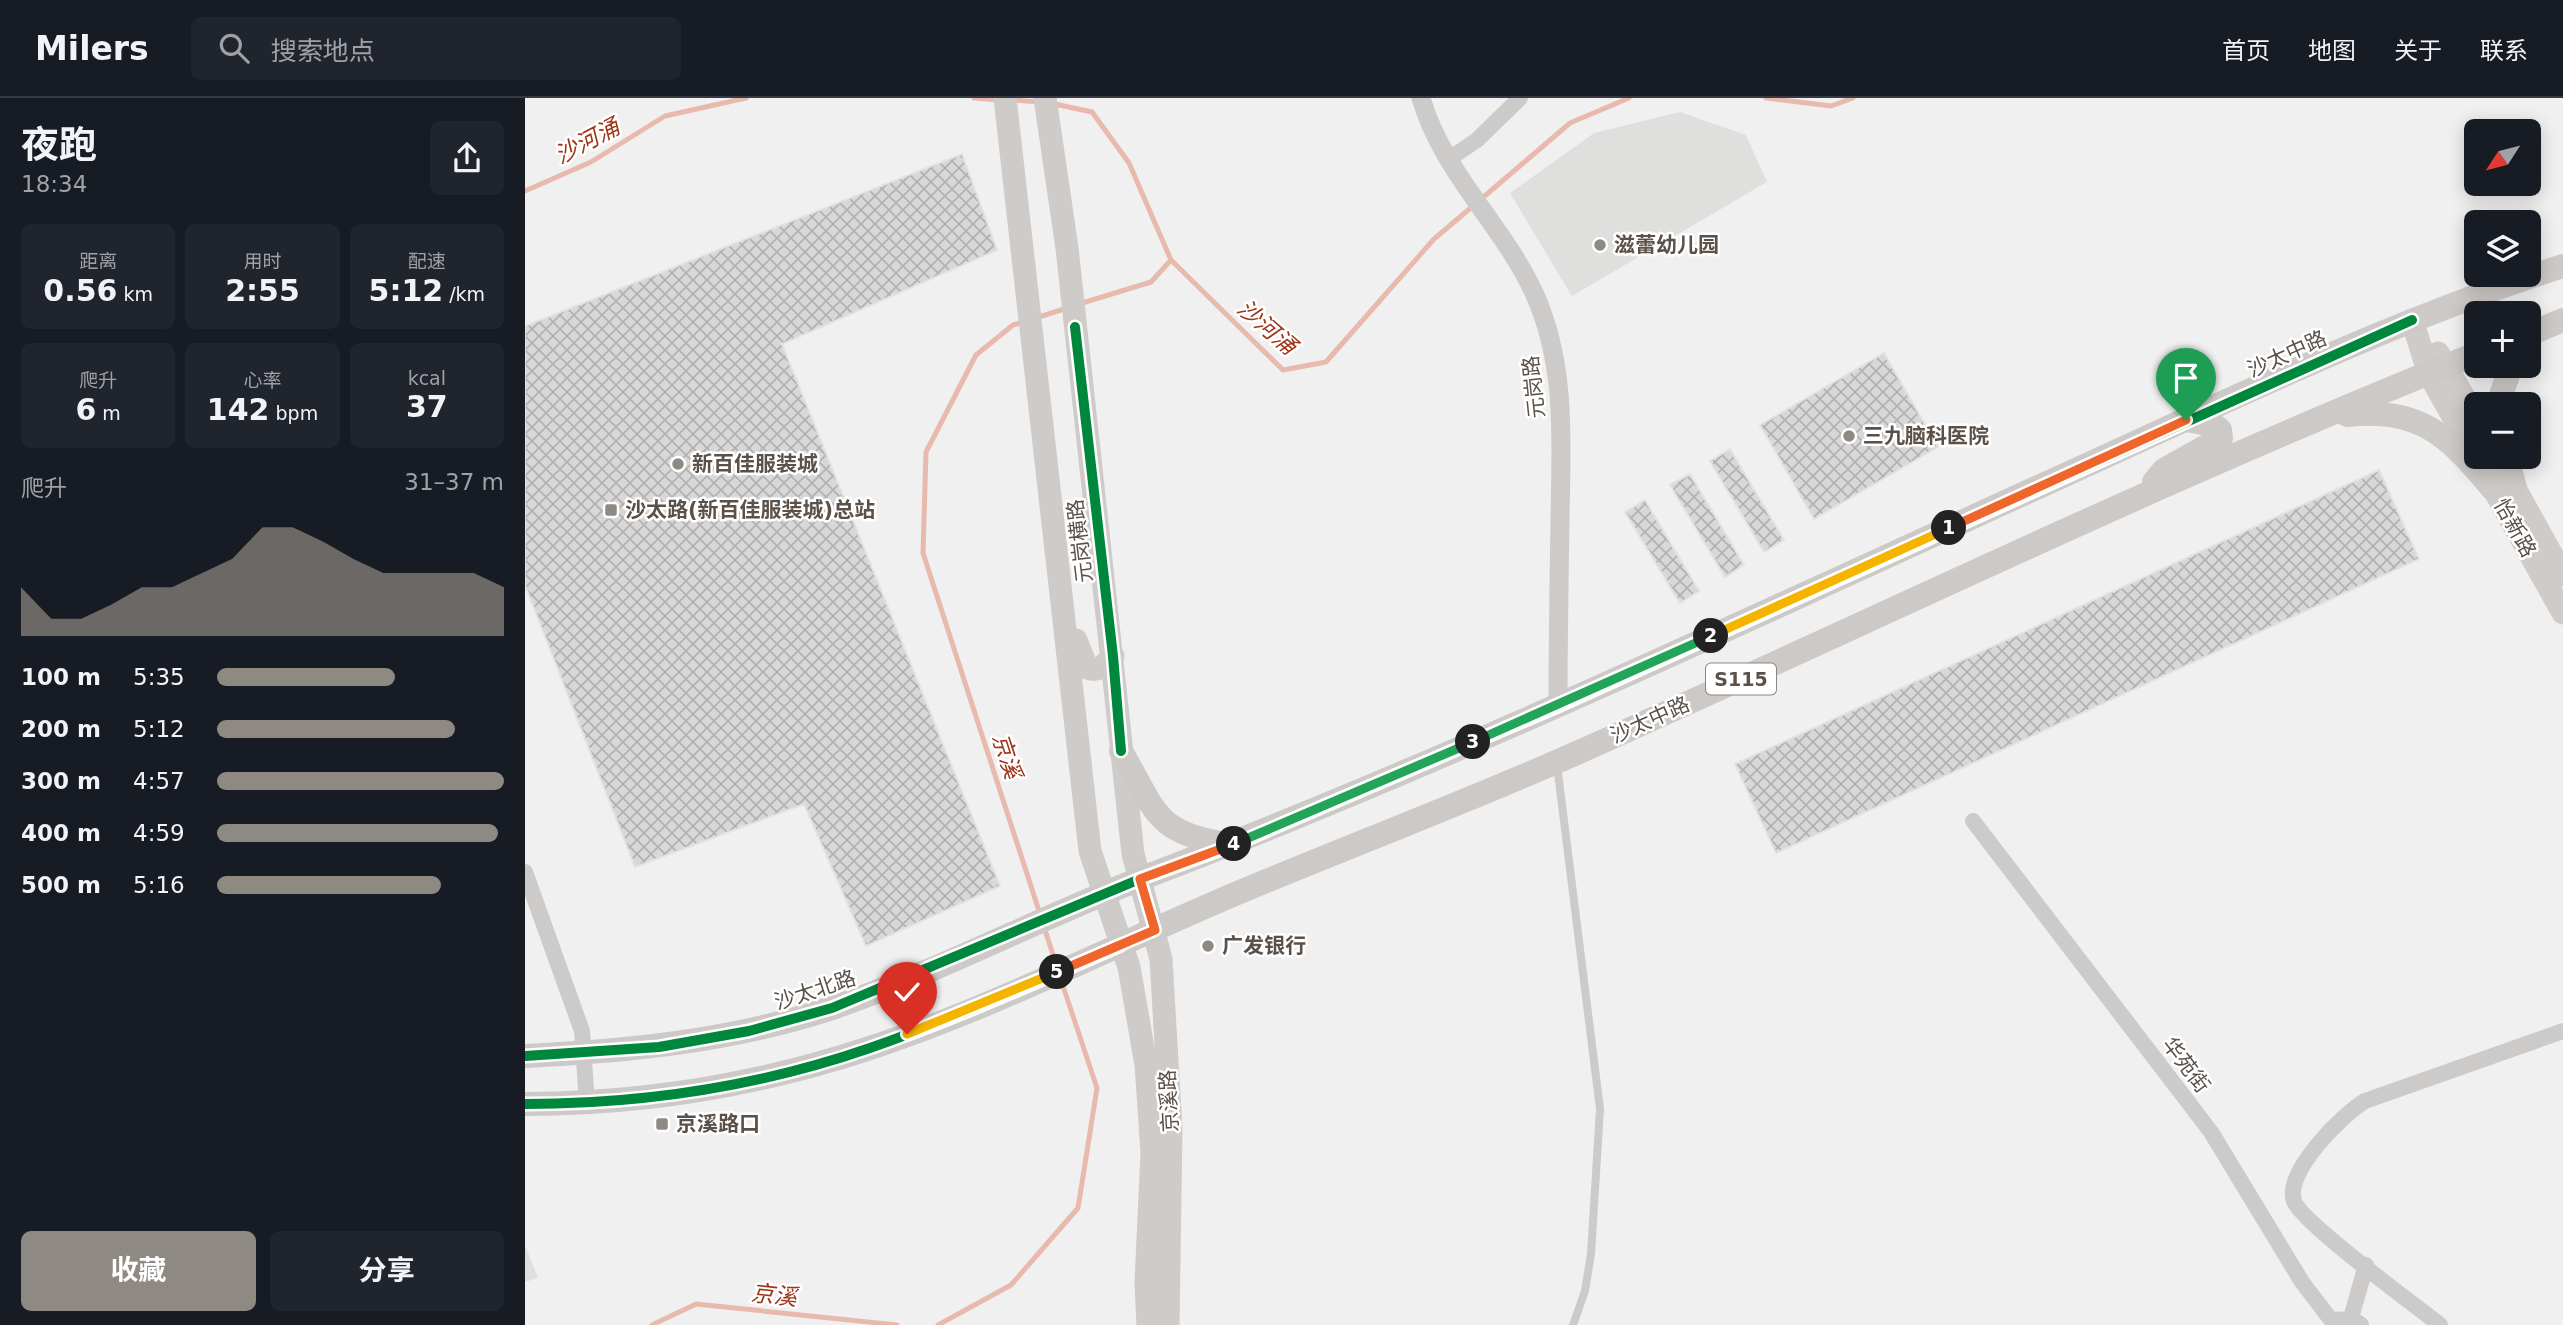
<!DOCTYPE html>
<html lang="zh">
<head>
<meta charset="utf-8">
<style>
  body { margin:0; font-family:"DejaVu Sans","Noto Sans SC",sans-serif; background:#20242c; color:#f1f3f6; height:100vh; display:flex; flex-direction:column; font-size:26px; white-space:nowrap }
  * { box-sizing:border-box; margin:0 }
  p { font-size:23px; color:#9ea1a6 }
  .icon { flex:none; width:38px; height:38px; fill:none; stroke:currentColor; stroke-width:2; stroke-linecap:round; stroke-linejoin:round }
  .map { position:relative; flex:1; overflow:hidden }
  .details { display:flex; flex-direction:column; background:#171b24; width:525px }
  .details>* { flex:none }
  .needle { width:46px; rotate:234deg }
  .buttons { position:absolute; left:1939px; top:21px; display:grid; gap:14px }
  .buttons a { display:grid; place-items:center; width:77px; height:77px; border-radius:10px; background:#171b24; box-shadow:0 4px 18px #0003; font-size:35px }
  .pin { position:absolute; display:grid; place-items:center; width:60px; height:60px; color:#fff; margin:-72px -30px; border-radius:50% 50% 50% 0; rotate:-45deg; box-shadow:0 0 7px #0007 }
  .pin .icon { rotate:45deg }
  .km { position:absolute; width:35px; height:35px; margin:-18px; border-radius:50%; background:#222; color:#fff; font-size:19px; line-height:35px; text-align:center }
  .round { display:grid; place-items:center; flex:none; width:74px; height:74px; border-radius:10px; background:#20242c }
  .head { display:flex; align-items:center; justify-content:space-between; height:119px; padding:0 21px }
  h1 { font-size:38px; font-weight:700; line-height:52px }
  .stats { display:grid; grid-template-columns:repeat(3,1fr); gap:10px; height:119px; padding:7px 21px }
  .stats div { display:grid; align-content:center; border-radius:10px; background:#20242c; text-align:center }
  .stats b { font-size:30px; font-weight:700 }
  .stats small { font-size:19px; font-weight:400 }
  .stats p { font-size:19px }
  .chart { height:196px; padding:14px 21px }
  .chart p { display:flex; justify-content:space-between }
  .chart svg { width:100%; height:126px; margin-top:7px; fill:#8f8983; opacity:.7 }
  .action { display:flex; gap:14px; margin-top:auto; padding:14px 21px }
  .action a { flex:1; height:80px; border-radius:10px; background:#8f8983; color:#fff; font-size:28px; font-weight:700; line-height:80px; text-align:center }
  .action a+a { background:#20242c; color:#f1f3f6 }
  ul { padding:0 21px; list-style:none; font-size:23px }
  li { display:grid; grid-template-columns:112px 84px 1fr; align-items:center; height:52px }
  li i { height:18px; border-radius:9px; background:#8f8983 }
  header { display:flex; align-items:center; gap:42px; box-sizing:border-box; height:98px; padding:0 35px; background:#171b24; border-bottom:2px solid #363941 }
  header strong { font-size:33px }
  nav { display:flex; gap:38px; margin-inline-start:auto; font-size:24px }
  .search { width:490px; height:63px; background:#20242c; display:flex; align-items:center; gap:18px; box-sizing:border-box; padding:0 24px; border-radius:10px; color:#9ea1a6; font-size:26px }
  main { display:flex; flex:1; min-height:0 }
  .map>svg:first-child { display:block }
  .education { fill:#dfe0de }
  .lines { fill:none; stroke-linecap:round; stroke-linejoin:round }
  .stream { stroke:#e8b9ad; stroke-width:5 }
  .building { fill:url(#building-cross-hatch); stroke:#e3e2e1; stroke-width:2 }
  .service { stroke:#cdcbca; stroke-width:8 }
  .minor { stroke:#cdcbca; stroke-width:16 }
  .tertiary { stroke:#cdcbca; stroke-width:19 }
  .secondary { stroke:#cecbc9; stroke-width:23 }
  .primary { stroke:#ccc9c6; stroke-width:24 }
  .cycleway-casing { stroke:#fff; stroke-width:15 }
  .cycleway { stroke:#00873e; stroke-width:10 }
  .split-1-casing { stroke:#fff; stroke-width:14 }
  .split-2-casing { stroke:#fff; stroke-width:14 }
  .split-3-casing { stroke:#fff; stroke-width:14 }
  .split-4-casing { stroke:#fff; stroke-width:14 }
  .split-5-casing { stroke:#fff; stroke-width:14 }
  .split-6-casing { stroke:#fff; stroke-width:14 }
  .split-1 { stroke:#f0652b; stroke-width:9 }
  .split-2 { stroke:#f5b400; stroke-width:9 }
  .split-3 { stroke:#22a559; stroke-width:9 }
  .split-4 { stroke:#22a559; stroke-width:9 }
  .split-5 { stroke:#f0652b; stroke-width:9 }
  .split-6 { stroke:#f5b400; stroke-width:9 }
  .poi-dot { fill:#8f8983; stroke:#fff; stroke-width:2.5 }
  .labels { text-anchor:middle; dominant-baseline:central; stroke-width:5; stroke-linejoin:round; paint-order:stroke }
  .shield { fill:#fff; stroke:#8c857f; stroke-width:2 }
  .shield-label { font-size:19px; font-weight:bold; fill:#5b5148 }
  .poi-label { font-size:21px; font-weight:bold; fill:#5b5148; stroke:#fff; text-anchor:start }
  .street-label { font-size:21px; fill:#5b5148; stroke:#fff }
  .water-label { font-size:23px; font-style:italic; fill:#9f3417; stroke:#fff }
</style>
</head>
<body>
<header>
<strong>Milers</strong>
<div class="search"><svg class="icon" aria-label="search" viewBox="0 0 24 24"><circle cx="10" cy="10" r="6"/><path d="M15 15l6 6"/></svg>搜索地点</div>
<nav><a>首页</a><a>地图</a><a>关于</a><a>联系</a></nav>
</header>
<main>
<section class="details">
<div class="head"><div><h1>夜跑</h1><p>18:34</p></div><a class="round"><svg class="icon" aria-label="share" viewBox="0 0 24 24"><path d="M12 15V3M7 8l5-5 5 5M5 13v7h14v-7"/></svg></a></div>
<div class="stats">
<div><p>距离</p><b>0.56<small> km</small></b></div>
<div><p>用时</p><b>2:55</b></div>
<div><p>配速</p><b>5:12<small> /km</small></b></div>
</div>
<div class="stats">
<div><p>爬升</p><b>6<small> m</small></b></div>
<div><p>心率</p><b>142<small> bpm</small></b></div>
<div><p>kcal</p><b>37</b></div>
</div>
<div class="chart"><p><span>爬升</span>31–37 m</p>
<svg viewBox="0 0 160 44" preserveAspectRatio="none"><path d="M0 44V27L10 38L20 38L30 33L40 27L50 27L60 22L70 17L80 6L90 6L100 11L110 17L120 22L130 22L140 22L150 22L160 27V44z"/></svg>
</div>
<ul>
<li><b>100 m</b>5:35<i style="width:62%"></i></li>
<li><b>200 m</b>5:12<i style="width:83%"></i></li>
<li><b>300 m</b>4:57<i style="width:100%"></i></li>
<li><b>400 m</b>4:59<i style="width:98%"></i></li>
<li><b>500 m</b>5:16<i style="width:78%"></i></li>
</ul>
<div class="action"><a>收藏</a><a>分享</a></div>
</section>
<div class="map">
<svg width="2038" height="1227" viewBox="0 0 2038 1227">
  <defs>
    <pattern id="building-cross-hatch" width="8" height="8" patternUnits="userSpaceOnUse" patternTransform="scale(1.75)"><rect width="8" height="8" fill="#d9d8d8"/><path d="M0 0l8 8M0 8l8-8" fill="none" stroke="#b3b2b1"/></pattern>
  </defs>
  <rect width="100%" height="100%" fill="#f0f0f0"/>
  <!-- education -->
  <path class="education" d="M1155 14 1221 37 1242 84 1047 198 985 95 1069 35Z
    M0 1147 13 1180 0 1184Z"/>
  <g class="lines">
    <!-- stream -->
    <path class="stream" d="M449 0 474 2
      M1241 0 1306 8 1328 0
      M487 2 516 4
      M525 5 567 14 604 65 646 162 758 272 801 264 909 141 948 108
      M0 93 66 64 140 18 221 0
      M955 102 1045 25 1104 0
      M554 206 626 184 646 162
      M511 220 542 210
      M498 224 488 227 451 257 401 354 398 455 515 816
      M519 829 532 869
      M127 1227 171 1206 372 1227
      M413 1227 486 1187 553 1110 572 990 536 882"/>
  </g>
  <!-- building -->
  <path class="building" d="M437 56 472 152 257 246 475 788 341 848 279 706 110 769 0 487V228Z
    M1359 255 1413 349 1289 421 1235 327Z
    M1205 351 1259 442 1239 454 1185 363Z
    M1854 372 1894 461 1251 755 1210 666Z
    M1165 376 1219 467 1200 479 1145 387Z
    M1120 402 1174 493 1155 505 1100 414Z"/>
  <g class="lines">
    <!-- service -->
    <path class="service" d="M1032 667 1075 1011 1066 1156 1060 1193 1048 1227"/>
    <!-- minor -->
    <path class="minor" d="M924 61 952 42 995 0
      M1448 723 1686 1034 1777 1184 1806 1222 1828 1221 1836 1227
      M0 774 57 933 62 1005
      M1824 1227 1841 1167
      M1915 1227C1890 1207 1776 1124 1769 1103 1759 1074 1818 1016 1840 1003L2038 933"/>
    <!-- tertiary -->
    <path class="tertiary" d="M896 0C917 74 979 128 1010 197 1042 269 1036 345 1035 422 1034 484 1033 546 1033 608"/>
    <!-- secondary -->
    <path class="secondary" d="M480 0 565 753 604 869 621 967 627 1054 621 1185 623 1227
      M520 0 542 150 608 756 636 861 646 1031 643 1227
      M1887 222 1904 276 2038 515
      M1913 255 1951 319
      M1981 374 2038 477
      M551 542 562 570C574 575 580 566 588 558"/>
    <!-- primary -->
    <path class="primary" d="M2004 236 2038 222
      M1973 306 1986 268
      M1822 317C1894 309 1923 337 1967 390
      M1982 359 1990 390
      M1629 384 1639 372 1696 340 1695 332 1689 327 1661 322
      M596 653C630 711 629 736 703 746
      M0 958C104 953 205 943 304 911 412 875 514 820 620 779 926 662 1222 522 1520 386 1690 309 1860 225 2038 168
      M0 1006C116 1006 232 987 342 951 473 908 595 844 722 791 832 745 944 703 1054 654 1352 521 1647 377 1951 256"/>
    <!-- cycleway casing -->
    <g class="cycleway-casing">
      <path id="cycleway" d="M550 229 588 558 596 653
        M0 958 134 949 224 933 307 910 615 781 708 747 1033 608 1887 222
        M0 1006C116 1006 235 988 345 950 431 920 513 883 596 847"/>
    </g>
    <!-- cycleway -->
    <use href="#cycleway" class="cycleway"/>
  </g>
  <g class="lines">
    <!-- split-1 casing -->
    <g class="split-1-casing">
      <path id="split-1" d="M1424 430 1661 322"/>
    </g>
    <!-- split-2 casing -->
    <g class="split-2-casing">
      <path id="split-2" d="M1186 538 1424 430"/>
    </g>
    <!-- split-3 casing -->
    <g class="split-3-casing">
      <path id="split-3" d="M948 644 1186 538"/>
    </g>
    <!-- split-4 casing -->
    <g class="split-4-casing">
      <path id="split-4" d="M709 746 948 644"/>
    </g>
    <!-- split-5 casing -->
    <g class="split-5-casing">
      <path id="split-5" d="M532 874 630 832 615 781 709 746"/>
    </g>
    <!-- split-6 casing -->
    <g class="split-6-casing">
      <path id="split-6" d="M382 936 532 874"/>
    </g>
    <!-- split-1 -->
    <use href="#split-1" class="split-1"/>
    <!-- split-2 -->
    <use href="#split-2" class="split-2"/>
    <!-- split-3 -->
    <use href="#split-3" class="split-3"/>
    <!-- split-4 -->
    <use href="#split-4" class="split-4"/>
    <!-- split-5 -->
    <use href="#split-5" class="split-5"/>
    <!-- split-6 -->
    <use href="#split-6" class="split-6"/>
  </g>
  <!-- markers -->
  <g class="poi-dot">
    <circle cx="1075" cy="147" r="7"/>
    <circle cx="1324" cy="338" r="7"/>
    <circle cx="153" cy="366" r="7"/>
    <rect x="79" y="405" width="14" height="14" rx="3.5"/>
    <circle cx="683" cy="848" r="7"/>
    <rect x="130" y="1019" width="14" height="14" rx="3.5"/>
  </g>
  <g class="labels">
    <!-- shield labels -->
    <rect class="shield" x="1181" y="565.5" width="70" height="31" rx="5"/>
    <g class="shield-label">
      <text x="1216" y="581">S115</text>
    </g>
    <!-- poi labels -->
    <g class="poi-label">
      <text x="1089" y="147">滋蕾幼儿园</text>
      <text x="1338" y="338">三九脑科医院</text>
      <text x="167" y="366">新百佳服装城</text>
      <text x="100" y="412">沙太路(新百佳服装城)总站</text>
      <text x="697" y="848">广发银行</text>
      <text x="151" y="1026">京溪路口</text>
    </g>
    <!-- street labels -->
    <g class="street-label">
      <text transform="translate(1762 256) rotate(-24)">沙太中路</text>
      <text transform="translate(1009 289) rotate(-96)">元岗路</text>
      <text transform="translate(1990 430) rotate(61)">怡新路</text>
      <text transform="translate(555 443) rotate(-97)">元岗横路</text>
      <text transform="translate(1125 622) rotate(-24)">沙太中路</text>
      <text transform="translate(290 892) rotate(-18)">沙太北路</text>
      <text transform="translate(1661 967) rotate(53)">华苑街</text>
      <text transform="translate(644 1003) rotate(-93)">京溪路</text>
    </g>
    <!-- water labels -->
    <g class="water-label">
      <text transform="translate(62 43) rotate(-28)">沙河涌</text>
      <text transform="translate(742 229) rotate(41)">沙河涌</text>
      <text transform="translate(482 658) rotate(72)">京溪</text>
      <text transform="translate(249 1197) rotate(6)">京溪</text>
    </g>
  </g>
</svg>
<div class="buttons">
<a><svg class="needle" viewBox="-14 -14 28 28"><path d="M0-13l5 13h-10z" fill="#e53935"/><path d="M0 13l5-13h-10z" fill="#9ea1a6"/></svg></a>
<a><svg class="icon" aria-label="layers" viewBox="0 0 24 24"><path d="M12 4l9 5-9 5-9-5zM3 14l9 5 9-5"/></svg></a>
<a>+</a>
<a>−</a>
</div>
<div class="pin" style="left:1661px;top:322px;background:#1e9e55"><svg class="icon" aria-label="arrive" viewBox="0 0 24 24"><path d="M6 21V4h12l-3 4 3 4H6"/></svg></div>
<div class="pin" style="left:382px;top:936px;background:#d93025"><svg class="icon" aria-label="check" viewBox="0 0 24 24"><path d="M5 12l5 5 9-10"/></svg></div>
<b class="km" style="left:1424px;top:430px">1</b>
<b class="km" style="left:1186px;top:538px">2</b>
<b class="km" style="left:948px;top:644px">3</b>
<b class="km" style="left:709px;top:746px">4</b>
<b class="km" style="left:532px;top:874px">5</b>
</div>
</main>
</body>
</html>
